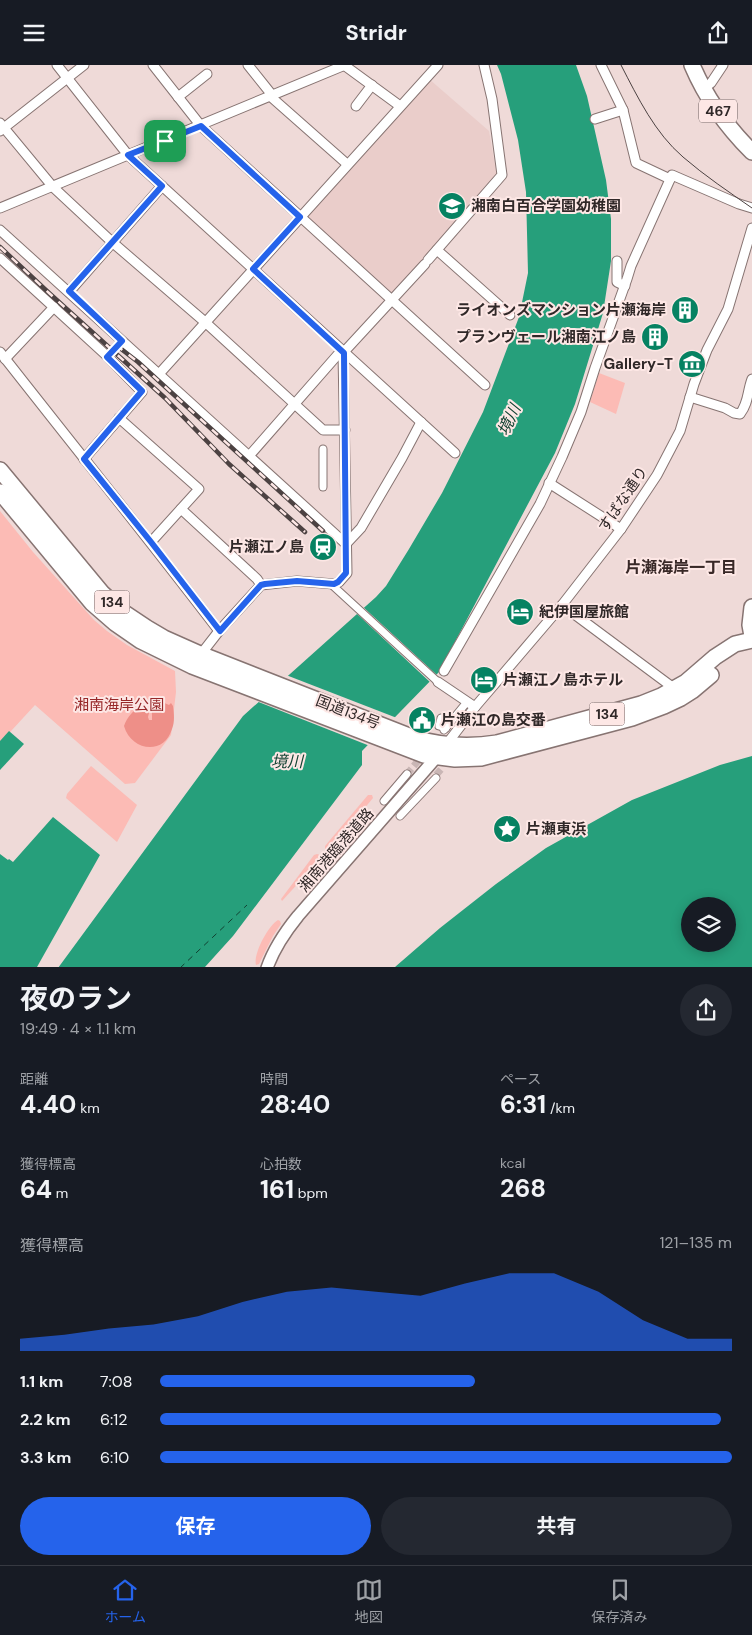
<!DOCTYPE html>
<html lang="ja">
<meta charset="utf-8">
<style>
body{margin:0;font-family:"DM Sans","Noto Sans JP",sans-serif;background:#242831;color:#f1f3f6;height:100vh;display:flex;flex-direction:column;font-size:19px;white-space:nowrap}
*{box-sizing:border-box;margin:0}
p{font-size:16px;color:#9ea1a6}
.icon{flex:none;width:28px;height:28px;fill:none;stroke:currentColor;stroke-width:2;stroke-linecap:round;stroke-linejoin:round}
.map{position:relative;height:902px;overflow:hidden}
.side{display:flex;flex-direction:column;background:#171b24;flex:1}
.side>*{flex:none}
.tools{position:absolute;left:681px;top:832px;display:grid;gap:10px}
.tools a{display:grid;place-items:center;width:55px;height:55px;border-radius:50%;background:#171b24;box-shadow:0 2px 12px #0003;font-size:25px}
.pin{position:absolute;display:grid;place-items:center;width:42px;height:42px;color:#fff;margin:-21px;border-radius:10px;box-shadow:0 2px 8px #0006}
.round{display:grid;place-items:center;flex:none;width:52px;height:52px;border-radius:26px;background:#242831}
.summary{display:flex;align-items:center;justify-content:space-between;height:85px;padding:0 20px}
h1{font-size:28px;font-weight:700;line-height:38px}
.metrics{display:grid;grid-template-columns:repeat(3,1fr);gap:8px;height:85px;padding:5px 20px}
.metrics div{display:grid;align-content:center}
.metrics b{font-size:25px;font-weight:700}
.metrics small{font-size:14px;font-weight:400}
.metrics p{font-size:14px}
.chart{height:140px;padding:10px 20px}
.chart p{display:flex;justify-content:space-between}
.chart svg{width:100%;height:90px;margin-top:5px;fill:#2563eb;opacity:.7}
.primary-button{display:flex;gap:10px;margin-top:auto;padding:10px 20px}
.primary-button a{flex:1;height:58px;border-radius:30px;background:#2563eb;color:#fff;font-size:20px;font-weight:700;line-height:58px;text-align:center}
.primary-button a+a{background:#242831;color:#f1f3f6}
ul{padding:0 20px;list-style:none;font-size:16px}
li{display:grid;grid-template-columns:80px 60px 1fr;align-items:center;height:38px}
li i{height:12px;border-radius:6px;background:#2563eb}
header{display:flex;justify-content:space-between;align-items:center;height:65px;padding:0 20px;background:#171b24;font-size:22px;font-weight:700}
.dock{display:flex;justify-content:space-around;align-items:center;height:70px;border-top:1px solid #363941;background:#171b24;font-size:14px;color:#9ea1a6}
.dock a{display:grid;justify-items:center;gap:2px}
.dock .current{color:#2563eb}
.map>svg:first-child{display:block}
</style>
<header><svg class="icon" aria-label="menu" viewBox="0 0 24 24"><path d="M4 6h16M4 12h16M4 18h16"/></svg>Stridr<svg class="icon" aria-label="share" viewBox="0 0 24 24"><path d="M12 15V3M7 8l5-5 5 5M5 13v7h14v-7"/></svg></header>
<div class="map">
<svg width="752" height="903" viewBox="0 0 752 903">
<rect width="100%" height="100%" fill="#efdad8"/>
<polygon fill="#eacdca" points="429,14 489,66 497,112 394,230 390,229 306,153 306,150"/>
<g fill="#fcbbb5">
<polygon points="599,308 625,318 616,349 590,337"/>
<polygon points="0,446 33,487 94,555 107,566 127,580 175,606 176,627 171,670 135,718 125,719 35,640 0,678"/>
<polygon points="91,701 137,740 117,777 66,733 67,729"/>
<polygon points="368,730 372,730 373,733 328,787 325,785 325,781"/>
<polygon points="317,789 323,791 282,836 281,834 314,790"/>
<path d="M 278,855 L 280,856 L 281,859 L 273,871 L 259,899 L 256,900 C 253,889 268,861 278,855 Z"/>
</g>
<path fill="#ee8f88" d="M 160,636 L 169,640 L 171,638 L 173,641 C 174,648 175,657 172,664 C 164,691 131,686 124,661 C 127,652 134,644 143,640 L 149,648 L 148,652 L 149,655 L 152,655 C 153,643 148,643 160,636 Z"/>
<g fill="#269f7b" fill-rule="evenodd">
<polygon points="497,0 576,0 587,31 606,115 611,154 611,196 603,248 575,339 555,388 439,607 362,686 362,700 233,871 205,902 58,903 243,651 376,532 386,521 409,484 442,428 483,347 519,252 528,208 526,127 518,75 501,9"/>
<polygon points="9,666 24,679 0,705 0,676"/>
<path d="M 752,691 L 752,902 L 395,902 L 440,863 L 496,819 L 546,783 L 632,735 L 720,700 ZM 690,841 L 728,841 L 728,879 L 690,879 Z"/>
<polygon points="53,752 100,790 37,902 0,902 0,789 8,795 9,794 13,797"/>
</g>
<g fill="#efdad8">
<polygon points="362,541 438,611 431,618 355,547"/>
<polygon points="286,610 397,653 370,681 256,636"/>
</g>
<g fill="none" stroke-linecap="round" stroke-linejoin="round">
<polyline stroke="#114232" stroke-width="1" stroke-dasharray="6 5" stroke-linecap="butt" points="180,903 247,840"/>
<g stroke="#c9b6b5" stroke-width="7" stroke-dasharray="7 3.5" stroke-linecap="butt">
<polyline points="428,698 443,711"/>
<polyline points="407,709 423,690"/>
</g>
<g stroke="#877472" stroke-width="9">
<g id="pedestrian">
<polyline points="107,291 122,276"/>
<polyline points="323,422 323,384"/>
<polyline points="331,519 438,617"/>
<polyline points="441,653 439,661 446,663"/>
<polyline points="444,665 467,637"/>
<polyline points="384,736 407,709"/>
<polyline points="400,751 436,713"/>
</g>
</g>
<g stroke="#877472" stroke-width="11">
<g id="minor">
<polyline points="57,0 128,90 455,388"/>
<polyline points="153,0 201,61 485,320"/>
<polyline points="248,0 272,30"/>
<polyline points="344,0 400,41"/>
<polyline points="601,0 623,45"/>
<polyline points="703,24 711,18 723,0"/>
<polyline points="270,31 347,99"/>
<polyline points="178,32 207,9"/>
<polyline points="356,41 372,20"/>
<polyline points="595,54 623,45 636,98 670,114"/>
<polyline points="0,58 53,122 112,177 205,257 323,365 345,365"/>
<polyline points="0,66 84,0"/>
<polyline points="0,143 345,0"/>
<polyline points="0,165 346,479"/>
<polyline points="437,185 510,250"/>
<polyline points="0,193 107,291 142,327 84,394"/>
<polyline points="428,195 502,110 492,34 484,0"/>
<polyline points="617,196 617,217 625,221"/>
<polyline points="69,227 162,121"/>
<path d="M 0,287 C 73,380 147,472 219,566"/>
<polyline points="5,294 54,242"/>
<polyline points="159,309 438,0"/>
<path d="M 690,332 L 725,343 L 734,348 L 740,349 C 749,337 747,327 752,314"/>
<polyline points="119,353 199,424 151,477"/>
<polyline points="249,391 341,286"/>
<polyline points="549,418 621,464"/>
<polyline points="181,444 257,514 261,520"/>
<polyline points="346,479 361,463 402,393 421,357"/>
<polyline points="562,540 675,624"/>
<polyline points="198,593 219,566 261,520 297,516 334,519 339,517 347,508 343,288 425,199"/>
<polyline points="444,606 540,439 562,392 581,347 595,303 627,214 631,201 672,110 739,139 752,143"/>
<polyline points="438,617 475,642"/>
<polyline points="446,680 475,642 562,540 621,464 657,410 680,366 694,319 707,285 728,244 752,163"/>
</g>
</g>
<g stroke="#877472" stroke-width="14">
<path id="tertiary" d="M 267,903 C 274,883 285,867 298,851 L 440,688"/>
</g>
<g stroke="#877472" stroke-width="18">
<g id="trunk">
<path d="M 692,0 C 706,33 726,61 752,87"/>
<path d="M 0,405 L 102,528 L 123,547 L 147,563 L 164,573 L 200,589 L 414,673 C 442,681 468,683 497,678 L 641,639 L 661,631 L 686,617 L 715,592 L 735,579 L 752,575"/>
<polyline points="0,427 92,538 115,558 141,576 192,601 424,690 455,694 481,693 632,653 664,641 681,633 692,626 711,610"/>
<polyline points="752,542 750,560 752,571"/>
</g>
</g>
<use href="#pedestrian" stroke="#fff" stroke-width="7"/>
<use href="#minor" stroke="#fff" stroke-width="9"/>
<use href="#tertiary" stroke="#fff" stroke-width="11"/>
<use href="#trunk" stroke="#fff" stroke-width="15"/>
<path stroke="#4c4242" stroke-width="1" d="M 621,0 C 638,33 655,68 683,92 C 705,111 729,127 752,143"/>
<g stroke="#4c4242" stroke-width="4.5">
<g id="rail">
<polyline points="0,182 49,228 165,333 229,399 305,467"/>
<polyline points="116,280 138,297 323,466"/>
</g>
</g>
<use href="#rail" stroke="#fde7e5" stroke-width="2.5" stroke-dasharray="8" stroke-linecap="butt"/>
</g>
<g fill="none" stroke-linecap="round" stroke-linejoin="round">
<g stroke="#fff" stroke-width="10">
<polygon id="route" points="201,61 300,152 253,204 344,288 346,508 338,517 334,519 297,516 265,519 261,520 220,566 151,477 84,394 142,326 107,292 122,276 69,226 162,121 128,90"/>
</g>
<use href="#route" stroke="#2563eb" stroke-width="6"/>
</g>
<defs>
<g id="school-disc" transform="scale(1.4375)"><circle r="9.5" fill="#068262" stroke="#fde7e5"/><path d="M0-5L7-2L0 1L-7-2ZM-4 1L0 2.5L4 1V4Q0 6-4 4Z" fill="#fff"/></g>
<g id="building-disc" transform="scale(1.4375)"><circle r="9.5" fill="#068262" stroke="#fde7e5"/><path d="M-4-6H4V6H1V3H-1V6H-4ZM-2.5-4.3h1.7v1.8h-1.7ZM.8-4.3h1.7v1.8H.8ZM-2.5-1h1.7V.8h-1.7ZM.8-1h1.7V.8H.8Z" fill="#fff"/></g>
<g id="museum-disc" transform="scale(1.4375)"><circle r="9.5" fill="#068262" stroke="#fde7e5"/><path d="M0-6L6-3V-2H-6V-3ZM-5-1h2V3h-2ZM-1-1h2V3h-2ZM3-1h2V3H3ZM-6 4H6V6H-6Z" fill="#fff"/></g>
<g id="station-disc" transform="scale(1.4375)"><circle r="9.5" fill="#068262" stroke="#fde7e5"/><path d="M-3-6H3Q5-6 5-4V2Q5 4 3 4L4.5 6H3L1.5 4h-3L-3 6H-4.5L-3 4Q-5 4-5 2V-4Q-5-6-3-6ZM-3.5-4v3h7v-3ZM-3.5 1v1.5H-2V1ZM2 1v1.5H3.5V1Z" fill="#fff"/></g>
<g id="hotel-disc" transform="scale(1.4375)"><circle r="9.5" fill="#068262" stroke="#fde7e5"/><path d="M-6-4.5h1.5V1H6V5H4.5V3h-9V5H-6ZM-4 0a1.8 1.8 0 1 1 3.6 0ZM.5 0V-2.5h3Q6-2.5 6 0Z" fill="#fff"/></g>
<g id="civic-disc" transform="scale(1.4375)"><circle r="9.5" fill="#068262" stroke="#fde7e5"/><path d="M-.6-6.5H3V-4.5H.6V-3L4-1V1h2V6H-6V1h2V-1L-.6-3ZM-1.2 2.5V6h2.4V2.5Z" fill="#fff"/></g>
<g id="sight-disc" transform="scale(1.4375)"><circle r="9.5" fill="#068262" stroke="#fde7e5"/><path d="M0-6L1.8-2.2L6-1.7L2.9 1.2L3.7 5.4L0 3.3L-3.7 5.4L-2.9 1.2L-6-1.7L-1.8-2.2Z" fill="#fff"/></g>
</defs>
<g fill-rule="evenodd">
<use href="#school-disc" x="452" y="141"/>
<use href="#building-disc" x="685" y="245"/>
<use href="#building-disc" x="655" y="272"/>
<use href="#museum-disc" x="692" y="299"/>
<use href="#station-disc" x="323" y="482"/>
<use href="#hotel-disc" x="520" y="547"/>
<use href="#hotel-disc" x="484" y="615"/>
<use href="#civic-disc" x="422" y="655"/>
<use href="#sight-disc" x="507" y="764"/>
</g>
<g text-anchor="middle" dominant-baseline="central" stroke-width="4" stroke-linejoin="round" paint-order="stroke">
<g fill="#fde7e5" stroke="#6e6161" stroke-width="1">
<rect x="699" y="34.5" width="38" height="23" rx="4"/>
<rect x="94.5" y="525.5" width="35" height="23" rx="4"/>
<rect x="589.5" y="637.5" width="35" height="23" rx="4"/>
</g>
<g font-size="14" font-weight="bold" fill="#302828">
<text x="718" y="46">467</text>
<text x="112" y="537">134</text>
<text x="607" y="649">134</text>
</g>
<g font-size="15" font-weight="bold" fill="#302828" stroke="#fde7e5" text-anchor="start">
<text x="471" y="141">湘南白百合学園幼稚園</text>
<text x="666" y="245" text-anchor="end">ライオンズマンション片瀬海岸</text>
<text x="636" y="272" text-anchor="end">プランヴェール湘南江ノ島</text>
<text x="673" y="299" text-anchor="end">Gallery-T</text>
<text x="304" y="482" text-anchor="end">片瀬江ノ島</text>
<text x="539" y="547">紀伊国屋旅館</text>
<text x="503" y="615">片瀬江ノ島ホテル</text>
<text x="441" y="655">片瀬江の島交番</text>
<text x="526" y="764">片瀬東浜</text>
</g>
<g font-size="15" fill="#302828" stroke="#fde7e5">
<text transform="translate(623 434) rotate(-56)">すばな通り</text>
<text transform="translate(348 647) rotate(21)">国道134号</text>
<text transform="translate(336 785) rotate(-49)">湘南港臨港道路</text>
</g>
<g font-size="15" fill="#972829" stroke="#fde7e5">
<text x="119" y="640">湘南海岸公園</text>
</g>
<g font-size="16" font-style="italic" fill="#114232" stroke="#fde7e5">
<text transform="translate(509 355) rotate(-65)">境川</text>
<text x="287" y="696">境川</text>
</g>
<g font-size="16" font-weight="bold" fill="#382827" stroke="#fde7e5">
<text x="681" y="502">片瀬海岸一丁目</text>
</g>
</g>
</svg>
<div class="tools">
<a><svg class="icon" aria-label="layers" viewBox="0 0 24 24"><path d="M12 4l9 5-9 5-9-5zM3 14l9 5 9-5"/></svg></a>
</div>
<div class="pin" style="left:165px;top:76px;background:#1e9e55"><svg class="icon" aria-label="arrive" viewBox="0 0 24 24"><path d="M6 21V4h12l-3 4 3 4H6"/></svg></div>
</div>
<section class="side">
<div class="summary"><div><h1>夜のラン</h1><p>19:49 · 4 × 1.1 km</p></div><a class="round"><svg class="icon" aria-label="share" viewBox="0 0 24 24"><path d="M12 15V3M7 8l5-5 5 5M5 13v7h14v-7"/></svg></a></div>
<div class="metrics">
<div><p>距離</p><b>4.40<small> km</small></b></div>
<div><p>時間</p><b>28:40</b></div>
<div><p>ペース</p><b>6:31<small> /km</small></b></div>
</div>
<div class="metrics">
<div><p>獲得標高</p><b>64<small> m</small></b></div>
<div><p>心拍数</p><b>161<small> bpm</small></b></div>
<div><p>kcal</p><b>268</b></div>
</div>
<div class="chart"><p><span>獲得標高</span>121–135 m</p>
<svg viewBox="0 0 160 44" preserveAspectRatio="none"><path d="M0 44V38L10 36L20 33L30 31L40 27L50 20L60 15L70 13L80 15L90 17L100 11L110 6L120 6L130 15L140 29L150 38L160 38V44z"/></svg>
</div>
<ul>
<li><b>1.1 km</b>7:08<i style="width:55%"></i></li>
<li><b>2.2 km</b>6:12<i style="width:98%"></i></li>
<li><b>3.3 km</b>6:10<i style="width:100%"></i></li>
</ul>
<div class="primary-button"><a>保存</a><a>共有</a></div>
</section>
<nav class="dock">
<a class="current"><svg class="icon" aria-label="home" viewBox="0 0 24 24"><path d="M3 11l9-7 9 7M6 9v11h12V9"/></svg>ホーム</a>
<a><svg class="icon" aria-label="map" viewBox="0 0 24 24"><path d="M3 6l6-2 6 2 6-2v14l-6 2-6-2-6 2zM9 4v14M15 6v14"/></svg>地図</a>
<a><svg class="icon" aria-label="saved" viewBox="0 0 24 24"><path d="M7 4h10v16l-5-4-5 4z"/></svg>保存済み</a>
</nav>
